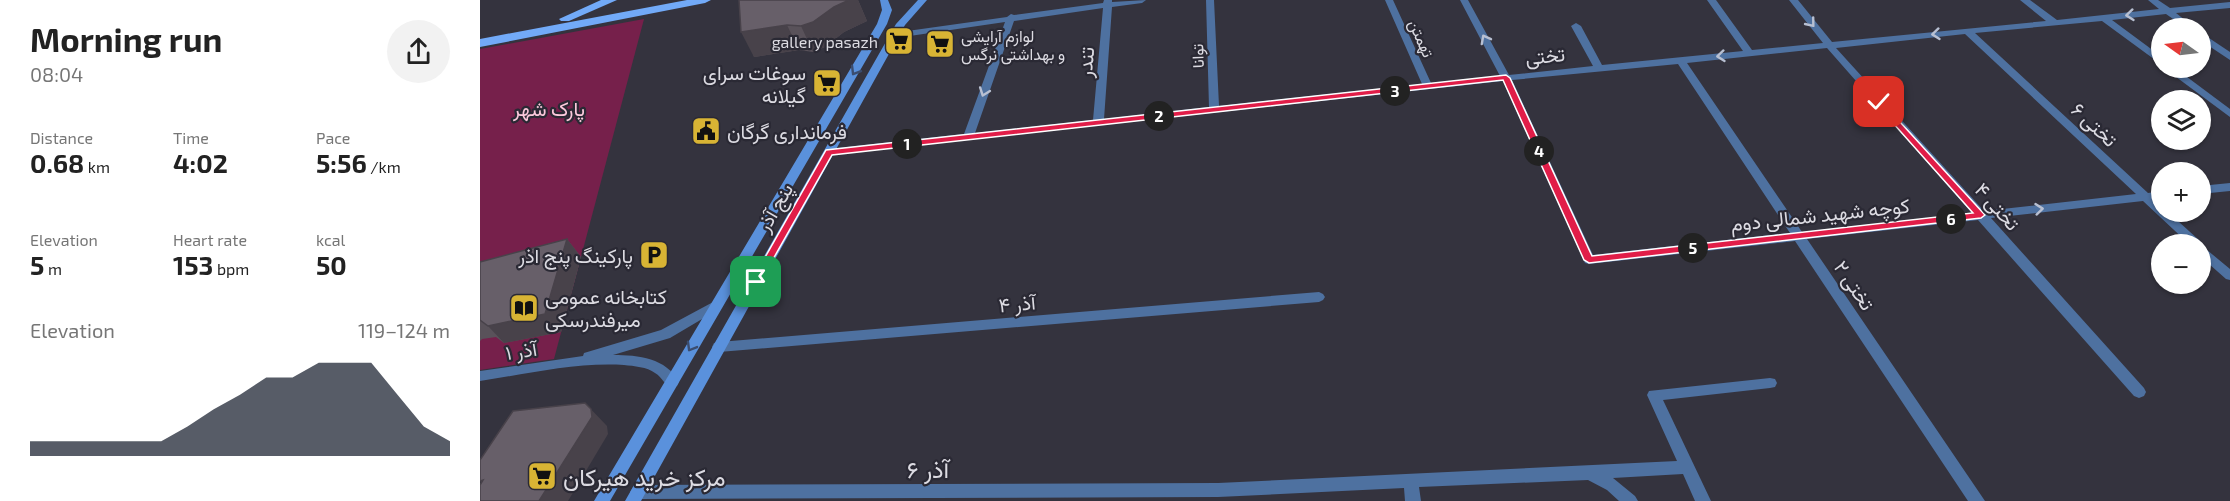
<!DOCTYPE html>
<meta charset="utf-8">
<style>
body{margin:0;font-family:"Exo 2",Vazirmatn,sans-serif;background:#f2f2f2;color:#222;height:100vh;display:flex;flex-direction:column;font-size:22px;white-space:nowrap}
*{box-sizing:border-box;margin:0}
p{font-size:20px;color:#767676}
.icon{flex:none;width:33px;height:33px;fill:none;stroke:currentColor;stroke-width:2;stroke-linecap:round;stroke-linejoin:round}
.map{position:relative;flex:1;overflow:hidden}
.drawer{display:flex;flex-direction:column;background:#fff;width:480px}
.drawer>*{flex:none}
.needle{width:39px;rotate:284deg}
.fabs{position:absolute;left:1671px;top:18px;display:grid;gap:12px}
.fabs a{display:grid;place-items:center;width:60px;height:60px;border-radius:50%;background:#fff;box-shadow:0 2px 4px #0004;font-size:30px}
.pin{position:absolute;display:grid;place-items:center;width:51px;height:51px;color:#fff;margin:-26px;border-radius:12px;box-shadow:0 3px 9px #0006}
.km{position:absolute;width:30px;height:30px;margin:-15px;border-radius:50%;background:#222;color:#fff;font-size:16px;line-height:30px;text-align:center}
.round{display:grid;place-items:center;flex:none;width:63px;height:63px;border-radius:32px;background:#f2f2f2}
.summary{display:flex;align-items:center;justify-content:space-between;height:102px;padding:0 30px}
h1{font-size:33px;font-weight:700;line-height:45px}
.metrics{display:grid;grid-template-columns:repeat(3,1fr);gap:9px;height:102px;padding:6px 30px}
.metrics div{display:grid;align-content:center}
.metrics b{font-size:26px;font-weight:700}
.metrics small{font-size:16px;font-weight:400}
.metrics p{font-size:16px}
.chart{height:168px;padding:12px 30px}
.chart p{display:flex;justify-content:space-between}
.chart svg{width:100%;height:108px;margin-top:6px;fill:#111827;opacity:.7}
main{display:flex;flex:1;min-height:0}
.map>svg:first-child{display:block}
</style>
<main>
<section class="drawer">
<div class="summary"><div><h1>Morning run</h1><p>08:04</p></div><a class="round"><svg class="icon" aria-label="share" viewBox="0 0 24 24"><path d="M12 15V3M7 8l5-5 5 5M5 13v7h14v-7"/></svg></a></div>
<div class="metrics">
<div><p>Distance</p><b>0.68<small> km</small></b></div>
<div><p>Time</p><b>4:02</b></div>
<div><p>Pace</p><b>5:56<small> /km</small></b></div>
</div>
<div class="metrics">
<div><p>Elevation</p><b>5<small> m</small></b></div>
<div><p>Heart rate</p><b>153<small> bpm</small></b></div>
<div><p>kcal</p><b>50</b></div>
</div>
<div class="chart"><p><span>Elevation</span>119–124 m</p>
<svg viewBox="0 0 160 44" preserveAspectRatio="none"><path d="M0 44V38L10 38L20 38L30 38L40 38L50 38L60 32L70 25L80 19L90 12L100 12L110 6L120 6L130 6L140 19L150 32L160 38V44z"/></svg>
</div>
</section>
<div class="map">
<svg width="1750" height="501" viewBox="0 0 1750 501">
<rect width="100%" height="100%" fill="#34333e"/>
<polygon fill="#76204b" points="164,19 74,359 0,370 0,49"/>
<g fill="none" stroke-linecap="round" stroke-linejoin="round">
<g fill="#4e71a0" fill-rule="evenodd">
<path d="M 624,0 L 632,0 L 632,2 L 666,0 L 662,3 L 632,7 L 624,119 L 729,107 L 726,0 L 734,0 L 739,106 L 942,84 L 905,0 L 913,0 L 951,83 L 1020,76 L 980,0 L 988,0 L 1029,75 L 1113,66 L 1091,26 L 1096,23 L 1101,26 L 1122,65 L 1263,51 L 1227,0 L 1236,0 L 1272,50 L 1343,43 L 1309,0 L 1318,0 L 1352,42 L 1566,21 L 1540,0 L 1550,0 L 1577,20 L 1679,9 L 1668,0 L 1678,0 L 1690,8 L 1750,2 L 1750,8 L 1696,13 L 1715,28 L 1706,28 L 1686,14 L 1632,20 L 1682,57 L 1682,65 L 1622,21 L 1495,33 L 1668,193 L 1682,191 L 1682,199 L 1675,200 L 1682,205 L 1682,212 L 1688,212 L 1720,241 L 1721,245 L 1750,269 L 1750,280 L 1746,279 L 1720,256 L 1720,244 L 1709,244 L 1663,201 L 1511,218 L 1664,388 L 1666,392 L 1664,396 L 1659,398 L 1654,396 L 1498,220 L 1327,239 L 1505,501 L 1488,501 L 1315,241 L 1109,264 L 1105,263 L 1023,81 L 349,155 L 344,152 L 349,149 L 484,134 L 525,22 L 416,38 L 411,35 L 413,33 L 527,17 L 531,14 L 534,15 L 623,3 ZM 623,8 L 613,120 L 495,133 L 534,21 ZM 1485,34 L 1656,194 L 1504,211 L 1356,48 ZM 1347,48 L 1492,213 L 1322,232 L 1207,63 ZM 1198,64 L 1310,233 L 1113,255 L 1032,80 Z"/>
<polygon points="1720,32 1750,52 1750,60 1720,40"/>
<polygon points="1684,68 1695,68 1750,109 1750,117"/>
<polygon points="1750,183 1750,191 1720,194 1720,186"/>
<polygon points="839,292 843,294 845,297 843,300 839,302 239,352 234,351 232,347 234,343 239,342"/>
<path d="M 235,301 L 239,303 L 241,306 L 239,309 L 190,338 L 133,355 C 159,355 186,358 199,382 L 197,386 C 185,390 184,378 175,373 C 167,367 154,366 144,365 C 96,362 47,374 0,381 L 0,371 L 103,356 L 104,353 L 181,330 Z"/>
<polygon points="1290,378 1295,379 1297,383 1295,387 1290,388 1183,400 1231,501 1215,501 1203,474 1133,478 1155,496 1158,501 1139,501 1127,490 1108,480 939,487 941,501 925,501 924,488 738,497 158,499 153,497 150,492 153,487 158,485 738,483 1197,461 1167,395 1169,391"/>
</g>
<g fill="#5a91dc" fill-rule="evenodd">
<polygon points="400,0 408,0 412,10 407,24 130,501 114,501 397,24 402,10"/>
<polygon points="438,0 447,0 425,25 161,501 145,501 416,24"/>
</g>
<g fill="#72aaf8" fill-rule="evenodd">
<polygon points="121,0 137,0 89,21 81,21 79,19"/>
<polygon points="207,0 231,0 225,3 0,47 0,39"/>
</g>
</g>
<g fill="#59525a">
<polygon points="259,0 378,0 387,21 364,32 345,47 333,52 319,50 274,57"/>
<polygon points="87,239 101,257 81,332 24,343 16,337 2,339 0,341 0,262"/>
</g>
<g fill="#48424a">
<polygon points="369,0 378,0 387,21 364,32 345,47 333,52 321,26 354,7"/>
<polygon points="307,25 319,50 274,57 261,32"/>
<polygon points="87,239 101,257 81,332 24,343 8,326"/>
<polygon points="105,403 127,426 128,434 88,501 59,501"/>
</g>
<g fill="#675f69" stroke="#48424a" stroke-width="1.5">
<polygon points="259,0 369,0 354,7 333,22 321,26 307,25 261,32"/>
<polygon points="87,239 65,314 8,326 0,320 0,262"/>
<polygon points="105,403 111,409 112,417 59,501 0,501 0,485 3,480 0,481 0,460 33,411"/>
</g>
<defs><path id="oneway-chevron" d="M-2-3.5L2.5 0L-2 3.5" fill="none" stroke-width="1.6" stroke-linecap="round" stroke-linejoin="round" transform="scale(1.5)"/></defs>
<g stroke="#b8c0d2">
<use href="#oneway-chevron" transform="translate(1650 15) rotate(174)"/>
<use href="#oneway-chevron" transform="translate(1331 23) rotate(51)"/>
<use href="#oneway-chevron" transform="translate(1456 34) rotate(174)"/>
<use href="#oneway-chevron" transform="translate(1005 39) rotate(-118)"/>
<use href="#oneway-chevron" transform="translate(1241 56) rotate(174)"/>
<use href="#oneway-chevron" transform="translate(504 92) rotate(110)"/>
<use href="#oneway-chevron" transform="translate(1559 209) rotate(-6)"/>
</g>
<g stroke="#3b4d6f">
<use href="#oneway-chevron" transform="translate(375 71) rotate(121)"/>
<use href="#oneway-chevron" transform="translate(211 347) rotate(120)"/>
</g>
<polygon fill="#e11d48" stroke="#fff" stroke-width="1.5" points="1026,75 1030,78 1112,256 1493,213 1396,104 1399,99 1505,215 1501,218 1109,263 1104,260 1023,80 352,155 279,284 271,282 346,150"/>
<defs>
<g id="supermarket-square" transform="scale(1.5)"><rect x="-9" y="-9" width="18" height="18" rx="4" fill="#d8b434" stroke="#2a2934"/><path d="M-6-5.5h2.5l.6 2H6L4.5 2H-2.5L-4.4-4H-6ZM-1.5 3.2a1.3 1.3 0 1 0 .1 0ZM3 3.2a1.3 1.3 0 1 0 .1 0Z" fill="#111"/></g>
<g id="civic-square" transform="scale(1.5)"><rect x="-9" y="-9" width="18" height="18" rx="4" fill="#d8b434" stroke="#2a2934"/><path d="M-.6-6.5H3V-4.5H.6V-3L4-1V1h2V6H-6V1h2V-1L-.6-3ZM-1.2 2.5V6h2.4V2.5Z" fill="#111"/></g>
<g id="parking-square" transform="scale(1.5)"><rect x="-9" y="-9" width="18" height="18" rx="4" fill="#d8b434" stroke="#2a2934"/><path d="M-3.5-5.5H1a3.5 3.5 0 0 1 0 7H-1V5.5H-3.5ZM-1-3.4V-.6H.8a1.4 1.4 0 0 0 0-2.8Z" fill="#111"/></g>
<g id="library-square" transform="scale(1.5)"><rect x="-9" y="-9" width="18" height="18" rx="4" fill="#d8b434" stroke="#2a2934"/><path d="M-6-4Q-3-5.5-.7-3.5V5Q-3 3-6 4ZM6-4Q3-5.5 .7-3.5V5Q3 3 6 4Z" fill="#111"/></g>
</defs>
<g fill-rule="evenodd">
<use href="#supermarket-square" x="419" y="41"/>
<use href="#supermarket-square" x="460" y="44"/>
<use href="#supermarket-square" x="347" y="83"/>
<use href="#civic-square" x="226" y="131"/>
<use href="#parking-square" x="174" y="255"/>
<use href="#library-square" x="44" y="308"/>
<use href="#supermarket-square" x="62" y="476"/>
</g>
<g text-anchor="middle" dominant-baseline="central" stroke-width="4.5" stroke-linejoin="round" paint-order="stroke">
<g font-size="16" fill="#dcdbe2" stroke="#2a2934" text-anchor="start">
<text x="481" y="35">لوازم آرایشی<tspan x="481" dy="18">و بهداشتی نرگس</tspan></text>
<text x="398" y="41" text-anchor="end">gallery pasazh</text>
</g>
<g font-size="16" fill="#dcdbe2" stroke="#2a2934">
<text transform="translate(942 38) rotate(66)">تهمتن</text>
<text transform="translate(717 56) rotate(-92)">توانا</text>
</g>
<g font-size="20" fill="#dcdbe2" stroke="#2a2934">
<text transform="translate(1065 55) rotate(-6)">تختی</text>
<text transform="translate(605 62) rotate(-85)">تندر</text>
<text transform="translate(1615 124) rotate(43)">تختی ۶</text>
<text transform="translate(1518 206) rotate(48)">تختی ۴</text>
<text transform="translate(294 207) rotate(-60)">پنج آذر</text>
<text transform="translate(1340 214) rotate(-6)">کوچه شهید شمالی دوم</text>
<text transform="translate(1375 285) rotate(56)">تختی ۲</text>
<text transform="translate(537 303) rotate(-5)">آذر ۴</text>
<text transform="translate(41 350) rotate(-9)">۱ آذر</text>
</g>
<g font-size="20" fill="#dcdbe2" stroke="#2a2934" text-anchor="end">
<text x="326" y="72">سوغات سرای<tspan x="326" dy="23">گیلانه</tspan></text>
<text x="247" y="131" text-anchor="start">فرمانداری گرگان</text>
<text x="153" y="255">پارکینگ پنج اذر</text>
<text x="65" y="296" text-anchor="start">کتابخانه عمومی<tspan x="65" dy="23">میرفندرسکی</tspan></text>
</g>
<g font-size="20" fill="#fcc9dc" stroke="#2a2934">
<text x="69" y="108">پارک شهر</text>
</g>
<g font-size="24" fill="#dcdbe2" stroke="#2a2934">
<text x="448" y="468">آذر ۶</text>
</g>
<g font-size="24" fill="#dcdbe2" stroke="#2a2934" text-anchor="start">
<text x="83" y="476">مرکز خرید هیرکان</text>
</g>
</g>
</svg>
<div class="fabs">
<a><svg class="needle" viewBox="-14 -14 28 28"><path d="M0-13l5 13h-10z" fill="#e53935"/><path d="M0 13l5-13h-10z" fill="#767676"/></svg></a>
<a><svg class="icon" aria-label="layers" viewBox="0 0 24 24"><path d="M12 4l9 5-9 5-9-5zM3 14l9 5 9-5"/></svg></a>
<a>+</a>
<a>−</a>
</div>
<div class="pin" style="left:276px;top:282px;background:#1e9e55"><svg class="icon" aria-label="arrive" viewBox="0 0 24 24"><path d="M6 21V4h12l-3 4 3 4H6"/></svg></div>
<div class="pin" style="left:1399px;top:102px;background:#d93025"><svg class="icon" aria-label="check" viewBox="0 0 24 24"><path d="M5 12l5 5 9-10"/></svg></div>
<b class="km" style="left:427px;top:144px">1</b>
<b class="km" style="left:679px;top:116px">2</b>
<b class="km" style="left:915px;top:91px">3</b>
<b class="km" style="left:1059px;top:151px">4</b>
<b class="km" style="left:1213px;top:248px">5</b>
<b class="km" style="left:1471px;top:219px">6</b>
</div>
</main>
